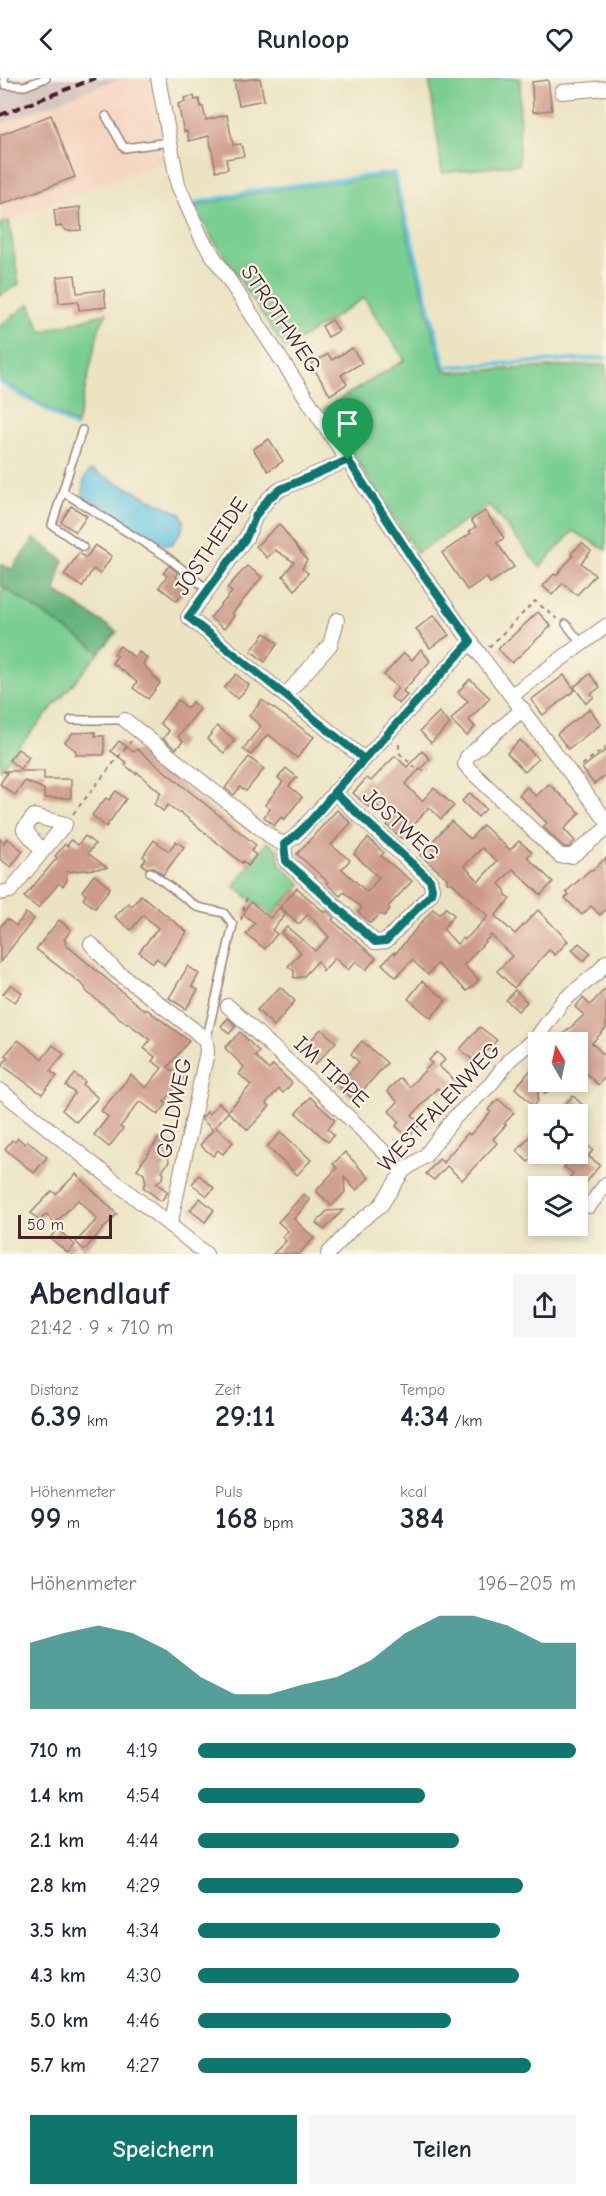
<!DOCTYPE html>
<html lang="de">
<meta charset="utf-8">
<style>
body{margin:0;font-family:"Comic Neue",sans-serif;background:#f6f6f7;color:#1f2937;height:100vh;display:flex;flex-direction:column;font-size:22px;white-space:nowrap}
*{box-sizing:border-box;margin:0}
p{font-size:20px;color:#747a83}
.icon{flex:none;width:33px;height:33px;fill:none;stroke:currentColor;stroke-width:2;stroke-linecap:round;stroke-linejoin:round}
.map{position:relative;height:1176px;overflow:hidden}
.side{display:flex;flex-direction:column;background:#fff;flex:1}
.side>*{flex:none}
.needle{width:39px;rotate:351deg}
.controls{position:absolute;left:528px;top:954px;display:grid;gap:12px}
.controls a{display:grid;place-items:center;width:60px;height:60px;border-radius:0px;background:#fff;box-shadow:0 3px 9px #0003;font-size:30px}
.scale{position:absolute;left:18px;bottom:15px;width:94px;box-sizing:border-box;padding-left:6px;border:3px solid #4a1f2b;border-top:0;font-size:16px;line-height:21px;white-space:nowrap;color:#4a1f2b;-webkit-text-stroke:4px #fcf5e5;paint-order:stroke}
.pin{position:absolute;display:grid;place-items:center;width:51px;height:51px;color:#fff;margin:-62px -26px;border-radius:50% 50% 50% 0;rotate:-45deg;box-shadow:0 0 6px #0007}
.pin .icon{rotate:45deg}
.round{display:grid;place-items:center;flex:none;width:63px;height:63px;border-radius:0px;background:#f6f6f7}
.overview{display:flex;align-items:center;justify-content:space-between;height:102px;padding:0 30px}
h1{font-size:33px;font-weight:700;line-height:45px}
.figures{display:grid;grid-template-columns:repeat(3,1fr);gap:9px;height:102px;padding:6px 30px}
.figures div{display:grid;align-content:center}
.figures b{font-size:30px;font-weight:700}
.figures small{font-size:16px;font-weight:400}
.figures p{font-size:16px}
.chart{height:168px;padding:12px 30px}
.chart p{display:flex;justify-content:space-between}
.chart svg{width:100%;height:108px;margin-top:6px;fill:#0f766e;opacity:.7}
.primary-button{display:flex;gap:12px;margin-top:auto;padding:12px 30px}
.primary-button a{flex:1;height:69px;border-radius:0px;background:#0f766e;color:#fff;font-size:24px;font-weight:700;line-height:69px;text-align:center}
.primary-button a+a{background:#f6f6f7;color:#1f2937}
ul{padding:0 30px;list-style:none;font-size:20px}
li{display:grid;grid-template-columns:96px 72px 1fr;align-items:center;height:45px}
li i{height:15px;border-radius:8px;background:#0f766e}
header{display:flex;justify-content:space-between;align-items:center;height:78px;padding:0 30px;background:#fff;font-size:27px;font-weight:700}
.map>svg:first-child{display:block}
</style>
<header><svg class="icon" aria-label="back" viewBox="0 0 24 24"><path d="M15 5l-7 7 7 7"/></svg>Runloop<svg class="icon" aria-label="heart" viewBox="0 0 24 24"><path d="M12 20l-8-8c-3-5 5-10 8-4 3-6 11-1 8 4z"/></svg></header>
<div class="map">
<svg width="606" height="1176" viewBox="0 0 606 1176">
<rect width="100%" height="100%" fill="#fcf5e5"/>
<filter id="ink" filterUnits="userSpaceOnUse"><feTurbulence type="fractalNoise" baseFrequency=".0167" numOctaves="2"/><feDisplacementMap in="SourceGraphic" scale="12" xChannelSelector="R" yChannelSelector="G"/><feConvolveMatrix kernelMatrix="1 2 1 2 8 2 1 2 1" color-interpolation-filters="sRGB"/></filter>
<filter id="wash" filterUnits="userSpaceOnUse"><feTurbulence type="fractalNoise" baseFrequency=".008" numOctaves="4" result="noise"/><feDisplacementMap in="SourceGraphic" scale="24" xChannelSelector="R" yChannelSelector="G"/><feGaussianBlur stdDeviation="1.35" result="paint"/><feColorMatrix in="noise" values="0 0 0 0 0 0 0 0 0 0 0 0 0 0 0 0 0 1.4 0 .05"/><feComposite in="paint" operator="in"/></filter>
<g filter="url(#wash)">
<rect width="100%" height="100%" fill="#ebe3c1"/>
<polygon fill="#f4d4bf" points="120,0 151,0 165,81 0,146 0,46"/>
<polygon fill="#d0c0bb" points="0,0 120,0 0,46"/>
<g fill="#79ce91" stroke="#62765e" stroke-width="1.5">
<polygon points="429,0 520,0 519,86 442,95"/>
<polygon points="392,97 443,291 450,294 606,286 606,472 573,453 540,489 489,427 417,475 323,331 405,282 364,220 285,271 209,155 195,128 258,114"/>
<polygon points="9,143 19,206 0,218 0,146"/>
<polygon points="30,225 41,254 107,235 99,250 77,347 0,302 0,248"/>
<polygon points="7,510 100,574 0,691 0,515"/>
<polygon points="267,764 278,772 280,786 301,806 271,837 234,808"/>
</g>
<polygon fill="#62b17b" stroke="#566853" stroke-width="1.5" points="34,460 63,482 55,513 117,554 100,574 0,507 0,486 12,491"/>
<path fill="#66c6e4" stroke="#587288" stroke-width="1.5" d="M 91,392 L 181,436 L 184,443 L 182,452 L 172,466 L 164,467 L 83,419 C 83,407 82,400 91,392 Z"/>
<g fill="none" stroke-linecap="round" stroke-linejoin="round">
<g stroke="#66c6e4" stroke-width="4">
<polyline points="196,125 258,112 394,95 445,289 606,280"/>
<polyline points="0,304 75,349"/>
</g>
</g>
<g id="blocks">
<g fill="#cd9a8a" fill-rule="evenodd">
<polygon points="260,0 264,22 239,27 234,3"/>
<polygon points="548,2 552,32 533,34 532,4"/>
<polygon points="194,18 195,22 199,21 201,29 203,29 206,42 227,37 233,67 241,66 244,78 226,81 228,91 216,93 209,58 189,63 187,53 184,54 178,26 185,24 184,20"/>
<polygon points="51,37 75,99 0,127 0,57"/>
<polygon points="80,129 81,152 67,153 61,148 56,149 54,132"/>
<polygon points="75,197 77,215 104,212 106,229 79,232 78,223 59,225 57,199"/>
<polygon points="332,242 339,253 328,259 322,248"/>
<polygon points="352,270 362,285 341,297 347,306 330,317 311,286 328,276 332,282"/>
<polygon points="269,361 283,383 268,393 253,371"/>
<polygon points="71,428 87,438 76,454 61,444"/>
<polygon points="485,433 504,460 497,465 514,489 490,505 486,499 467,512 442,475 471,455 469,453 476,449 471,442"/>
<polygon points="279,446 307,482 302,490 308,495 295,512 283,498 294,484 275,472 267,480 256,468"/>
<polygon points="582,465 591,473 581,485 595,497 577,517 563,505 552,517 543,508 554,496 556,498 564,488 573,478 571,476"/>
<polygon points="95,467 112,478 100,496 93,491 82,509 64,497 79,475 86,480"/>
<polygon points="169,488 178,495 176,499 187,510 177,523 159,509 167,498 163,495"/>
<polygon points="247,488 262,499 232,536 234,538 224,551 210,540 232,514 227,510"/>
<polygon points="538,534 551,548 512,585 498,571"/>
<polygon points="434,537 449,557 430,570 416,551"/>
<polygon points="265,555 278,565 265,584 251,573"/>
<polygon points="120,568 135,580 139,574 147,580 143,586 160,605 148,621 133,610 137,604 112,585 117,578 114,576"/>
<polygon points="421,571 430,583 403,613 407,617 399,626 391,619 398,610 384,597 404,575 412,582"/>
<polygon points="236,596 249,607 238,621 224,610"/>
<polygon points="590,596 600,609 591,616 594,619 586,625 574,609"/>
<polygon points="564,597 575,612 543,637 531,622"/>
<polygon points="470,601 490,620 469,642 475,649 467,658 451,642 468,623 458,614"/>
<polygon points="178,622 187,630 192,624 200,631 178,659 183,663 176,671 163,661 169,653 160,645"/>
<polygon points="262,622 314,659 297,680 268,656 251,677 243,671 261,648 249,638"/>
<polygon points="590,631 601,646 568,671 557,656"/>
<polygon points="439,634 450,646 431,665 420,653"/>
<polygon points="217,648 235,662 224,675 207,661"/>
<polygon points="95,654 95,658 104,658 104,677 76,677 76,673 65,664 73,655"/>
<polygon points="520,662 538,681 525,694 507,675"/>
<polygon points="119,663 134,674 137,671 256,767 251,773 256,777 248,788 243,783 242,785 180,734 179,735 168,727 163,733 154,726 161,715 137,694 136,696 125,687 127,685 111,673"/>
<polygon points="18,671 29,679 20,691 9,682"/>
<polygon points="606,672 606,697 594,706 582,690"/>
<polygon points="422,673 430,681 405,706 422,723 434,710 454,728 441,741 429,729 402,761 387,747 392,742 373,723 368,729 353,715 367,700 371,703 395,678 407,689"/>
<polygon points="249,679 264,691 246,713 240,709 234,717 225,710"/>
<polygon points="286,690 297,699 289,708 302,719 284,742 281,739 274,748 264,739 270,731 265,727 283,704 278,700"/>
<polygon points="3,693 44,693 44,701 71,701 71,720 44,720 44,711 25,703 15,717 0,706 7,695"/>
<polygon points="549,706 580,735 564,751 575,763 569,769 564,769 543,749 547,745 519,717 527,709 536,718"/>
<polygon points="116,713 126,721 106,749 92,737 106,720 109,722"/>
<polygon points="470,715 486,731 478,739 462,723"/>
<polygon points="337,732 351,745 331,767 350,782 342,791 367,814 379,800 354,776 368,760 384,775 381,778 412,803 388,829 390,831 384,838 381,836 370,845 358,834 362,830 344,814 340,818 326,805 328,804 297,776"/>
<path d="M 451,743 L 470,761 L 483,747 L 510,772 L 519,763 L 532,774 L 527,779 L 553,804 L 541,817 L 513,791 L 499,806 L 505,812 L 506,817 L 510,821 L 495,838 L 515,856 L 538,832 L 568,863 L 555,877 L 549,872 L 514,910 L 497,893 L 512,878 L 491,857 L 464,887 L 479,902 L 467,913 L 437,886 L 428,897 L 412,882 L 396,899 L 382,886 L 394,874 L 395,876 L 433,831 L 439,836 L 446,830 L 454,837 L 443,851 L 457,866 L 463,860 L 465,862 L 488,838 L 452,805 L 447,805 L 447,800 L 420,777 ZM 482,770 L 497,783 L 479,803 L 464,788 Z"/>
<polygon points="85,758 95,766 88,775 107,790 66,794 67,802 63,808 59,805 38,830 24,819 57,780 55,778 65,766 67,768 71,762 78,767"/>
<polygon points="7,760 23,773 11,789 0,781 0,761 4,765"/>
<polygon points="154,762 169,773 176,763 184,769 163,797 153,789 146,790 142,786 146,781 143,778"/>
<polygon points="606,780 606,831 600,837 591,828 582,837 565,820 569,817 566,814 590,792 593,792"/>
<polygon points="94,797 110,810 95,830 83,821 86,817 82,813"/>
<polygon points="297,810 325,835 327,833 334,840 332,842 376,880 366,892 356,883 348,892 335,880 323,893 318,883 303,899 294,900 294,893 288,888 301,874 281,855 287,849 315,873 329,859 308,836 299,846 280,829"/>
<polygon points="141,817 187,854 164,887 157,880 153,885 139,874 158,850 143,837 131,852 115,839 128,825 132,828"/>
<polygon points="251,824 270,840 279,830 286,836 272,852 277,856 265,871 246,856 255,845 244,837 246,830"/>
<polygon points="26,835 34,841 0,884 0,849 7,841 16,848"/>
<polygon points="59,842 71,852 64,862 66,864 65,866 145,933 146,931 189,963 168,989 183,1001 164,1024 167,1026 158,1037 140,1023 120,1049 123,1051 109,1069 94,1057 108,1039 101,1033 131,997 146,1010 162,990 152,983 155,979 144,970 150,962 128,945 127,946 87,914 84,908 36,871"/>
<polygon points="579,865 591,875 584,883 572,872"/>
<polygon points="188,888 199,896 192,908 198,912 186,931 169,920"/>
<polygon points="422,903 446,922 431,940 408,921"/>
<polygon points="11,906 22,915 15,924 3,916"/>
<polygon points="280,909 295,923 274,948 257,932"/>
<polygon points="606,910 606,950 592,965 606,979 606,998 598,1007 586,995 578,1004 578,964 555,964 584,937 575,929 583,920 590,927"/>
<polygon points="515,912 527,924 518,933 506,922"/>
<polygon points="228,940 236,948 229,956 221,948"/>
<polygon points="480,949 497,962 476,985 460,971"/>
<polygon points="321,951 336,964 315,987 301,973"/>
<polygon points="240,954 259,974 255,978 269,992 273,987 292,1005 283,1015 279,1011 266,1025 270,1028 248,1052 228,1034 215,1049 233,1064 223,1076 218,1072 213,1078 200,1067 213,1052 202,1042 202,1039 207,1034 209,1036 219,1025 228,1033 251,1007 239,996 244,989 225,970"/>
<polygon points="18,962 42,981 53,967 64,976 50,993 57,998 42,1016 2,987 8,979 5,977"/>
<polygon points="362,963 387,985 354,1022 338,1007 359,984 351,976"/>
<polygon points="437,974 445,982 439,988 457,1005 446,1018 437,1010 412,1038 421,1045 408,1059 396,1048 399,1043 389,1033 398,1024 387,1013 400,1000 409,1009 432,985 429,982"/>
<polygon points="538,984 538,1004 557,1004 545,1015 538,1009 538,1023 534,1028 515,1010"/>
<polygon points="75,996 85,1004 83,1007 98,1020 76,1044 62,1032 75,1015 66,1008"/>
<polygon points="573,1018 586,1030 578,1039 578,1036 568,1036 561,1030"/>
<polygon points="310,1019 335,1042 328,1051 334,1057 328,1064 296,1035"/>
<polygon points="498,1021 514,1035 504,1046 506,1047 493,1061 497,1065 462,1102 447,1088 434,1102 426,1096 439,1081 445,1086 443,1084 468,1055 470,1057 491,1034 488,1032"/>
<polygon points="538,1049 538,1086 532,1080 528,1084 517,1073"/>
<polygon points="281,1054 311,1082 297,1097 267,1069"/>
<polygon points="578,1059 593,1072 588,1078 600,1087 583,1109 570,1099 573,1095 564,1089 575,1076 578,1076"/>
<polygon points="18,1060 25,1066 27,1063 47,1079 34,1095 5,1071 12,1062 15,1064"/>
<polygon points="159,1060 163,1064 167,1063 167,1067 171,1070 168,1075 169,1084 162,1093 164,1095 163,1100 156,1105 168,1114 161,1123 143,1109 146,1105 144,1096 137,1091"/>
<polygon points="345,1074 369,1100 356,1112 344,1099 345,1114 332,1128 316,1113 337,1090 333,1086"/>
<polygon points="76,1096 117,1136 84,1172 76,1164 97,1141 78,1122 55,1145 46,1136 39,1143 31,1135 52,1113 56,1116"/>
<polygon points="199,1097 214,1110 207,1118 192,1106"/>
<polygon points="304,1116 310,1122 294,1141 314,1160 299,1176 273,1176 286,1163 282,1159 288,1153 278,1144"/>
<polygon points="200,1120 214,1132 205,1144 190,1132"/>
<polygon points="343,1132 324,1152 316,1145 327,1133"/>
<polygon points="58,1151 75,1167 68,1175 50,1160"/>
</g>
</g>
</g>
<g filter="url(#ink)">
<use href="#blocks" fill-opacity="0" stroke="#9a8176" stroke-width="1.5"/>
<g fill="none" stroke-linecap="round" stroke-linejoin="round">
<g stroke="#9a8176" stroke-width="10">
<g id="service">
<polyline points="4,0 5,7 25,8 46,0"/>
<polyline points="106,38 124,70 170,64"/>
<polyline points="82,352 52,447 83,469"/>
<polyline points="63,414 167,479 207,511"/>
<polyline points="566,546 582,566"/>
<polyline points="71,642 125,642"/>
<polyline points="150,794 197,829 224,835 233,847 206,963"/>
</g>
</g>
<g stroke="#9a8176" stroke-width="16">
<g id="minor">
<polyline points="158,0 178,107 202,161 415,485 481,578 606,742"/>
<polyline points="562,14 606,10"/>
<polyline points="348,382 281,411 269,420 256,437 246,460 188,539 364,681"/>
<polyline points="512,617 606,548"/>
<polyline points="285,618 330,567 337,542"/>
<polyline points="523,631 467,679 465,686 469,691 560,778 572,778 606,751"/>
<polyline points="125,642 275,762 284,766 286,783 375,864 386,863 431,816 432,810 430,803 334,714"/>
<polyline points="284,766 294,760 471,563"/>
<polyline points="0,815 10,813 65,746 34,738 24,751 42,773"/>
<polyline points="91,866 115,892 193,951 206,963 207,974 170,1147"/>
<polyline points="228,928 358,1048 403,1093"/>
<polyline points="0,1012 206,1176"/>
<polyline points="589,1128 606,1106"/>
<polyline points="328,1176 354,1148 381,1127 403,1093 425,1078 454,1040 490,1007 510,981 537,959 563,923 598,894 606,884"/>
</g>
</g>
<g stroke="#9a8176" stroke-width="2" stroke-dasharray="4.5 4.5" stroke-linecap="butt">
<polyline points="489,569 535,523 557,541"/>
<polyline points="399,666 399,675 418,692 429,692"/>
<polyline points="582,687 606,669"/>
<polyline points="73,736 131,663"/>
<polyline points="241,842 247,818"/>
</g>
<use href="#service" stroke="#fff" stroke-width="7"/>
<use href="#minor" stroke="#fff" stroke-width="14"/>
<polyline stroke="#4a1f2b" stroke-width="4" stroke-dasharray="9 4.5" stroke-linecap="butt" points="0,37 96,0"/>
</g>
</g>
<g fill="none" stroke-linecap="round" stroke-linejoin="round" filter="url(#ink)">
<g stroke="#fff" stroke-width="12">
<path id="route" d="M 348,382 L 415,485 L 471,563 C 428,611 385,659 341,707 C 324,726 306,752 284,766 L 286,783 L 375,864 L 386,863 L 431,816 L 432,810 L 430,802 L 334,714 L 364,681 L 188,539 L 246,460 L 256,437 L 269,420 L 281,411 L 348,382"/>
</g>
<use href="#route" stroke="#0f766e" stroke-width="8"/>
</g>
<g text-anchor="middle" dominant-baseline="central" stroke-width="4.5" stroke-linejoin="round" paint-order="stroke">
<g font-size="22" fill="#4a1f2b" stroke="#fcf5e5">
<text transform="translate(281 241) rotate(56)">STROTHWEG</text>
<text transform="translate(211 468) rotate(-56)">JOSTHEIDE</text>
<text transform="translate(401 747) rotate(43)">JOSTWEG</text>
<text transform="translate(331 994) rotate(43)">IM TIPPE</text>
<text transform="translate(439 1029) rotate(-47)">WESTFALENWEG</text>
<text transform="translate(174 1030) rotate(-78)">GOLDWEG</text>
</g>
</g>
</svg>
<div class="controls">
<a><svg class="needle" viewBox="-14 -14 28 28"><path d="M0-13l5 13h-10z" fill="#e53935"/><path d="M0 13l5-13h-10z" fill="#747a83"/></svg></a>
<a><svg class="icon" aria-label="locate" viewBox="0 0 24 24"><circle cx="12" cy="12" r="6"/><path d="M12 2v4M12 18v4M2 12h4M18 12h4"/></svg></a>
<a><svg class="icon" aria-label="layers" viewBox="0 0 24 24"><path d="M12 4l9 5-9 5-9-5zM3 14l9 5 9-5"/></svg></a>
</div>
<div class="scale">50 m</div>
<div class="pin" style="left:348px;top:382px;background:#1e9e55"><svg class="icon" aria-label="arrive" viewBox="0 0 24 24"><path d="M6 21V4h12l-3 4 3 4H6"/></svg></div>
</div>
<section class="side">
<div class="overview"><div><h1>Abendlauf</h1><p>21:42 · 9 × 710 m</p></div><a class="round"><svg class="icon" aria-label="share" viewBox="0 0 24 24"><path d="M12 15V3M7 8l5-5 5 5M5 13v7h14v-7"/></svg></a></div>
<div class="figures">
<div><p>Distanz</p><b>6.39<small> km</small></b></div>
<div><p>Zeit</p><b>29:11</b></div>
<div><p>Tempo</p><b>4:34<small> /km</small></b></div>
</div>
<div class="figures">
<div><p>Höhenmeter</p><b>99<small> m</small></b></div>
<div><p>Puls</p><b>168<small> bpm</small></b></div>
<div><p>kcal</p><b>384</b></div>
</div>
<div class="chart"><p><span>Höhenmeter</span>196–205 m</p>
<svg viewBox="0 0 160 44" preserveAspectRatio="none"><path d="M0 44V17L10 13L20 10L30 13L40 20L50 31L60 38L70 38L80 34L90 31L100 24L110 13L120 6L130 6L140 10L150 17L160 17V44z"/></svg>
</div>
<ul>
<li><b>710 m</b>4:19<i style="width:100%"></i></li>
<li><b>1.4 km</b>4:54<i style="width:60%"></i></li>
<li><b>2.1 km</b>4:44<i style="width:69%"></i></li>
<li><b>2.8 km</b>4:29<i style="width:86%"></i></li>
<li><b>3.5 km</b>4:34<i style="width:80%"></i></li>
<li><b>4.3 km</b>4:30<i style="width:85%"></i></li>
<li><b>5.0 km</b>4:46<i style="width:67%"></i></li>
<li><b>5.7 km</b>4:27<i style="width:88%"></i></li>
</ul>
<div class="primary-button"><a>Speichern</a><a>Teilen</a></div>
</section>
